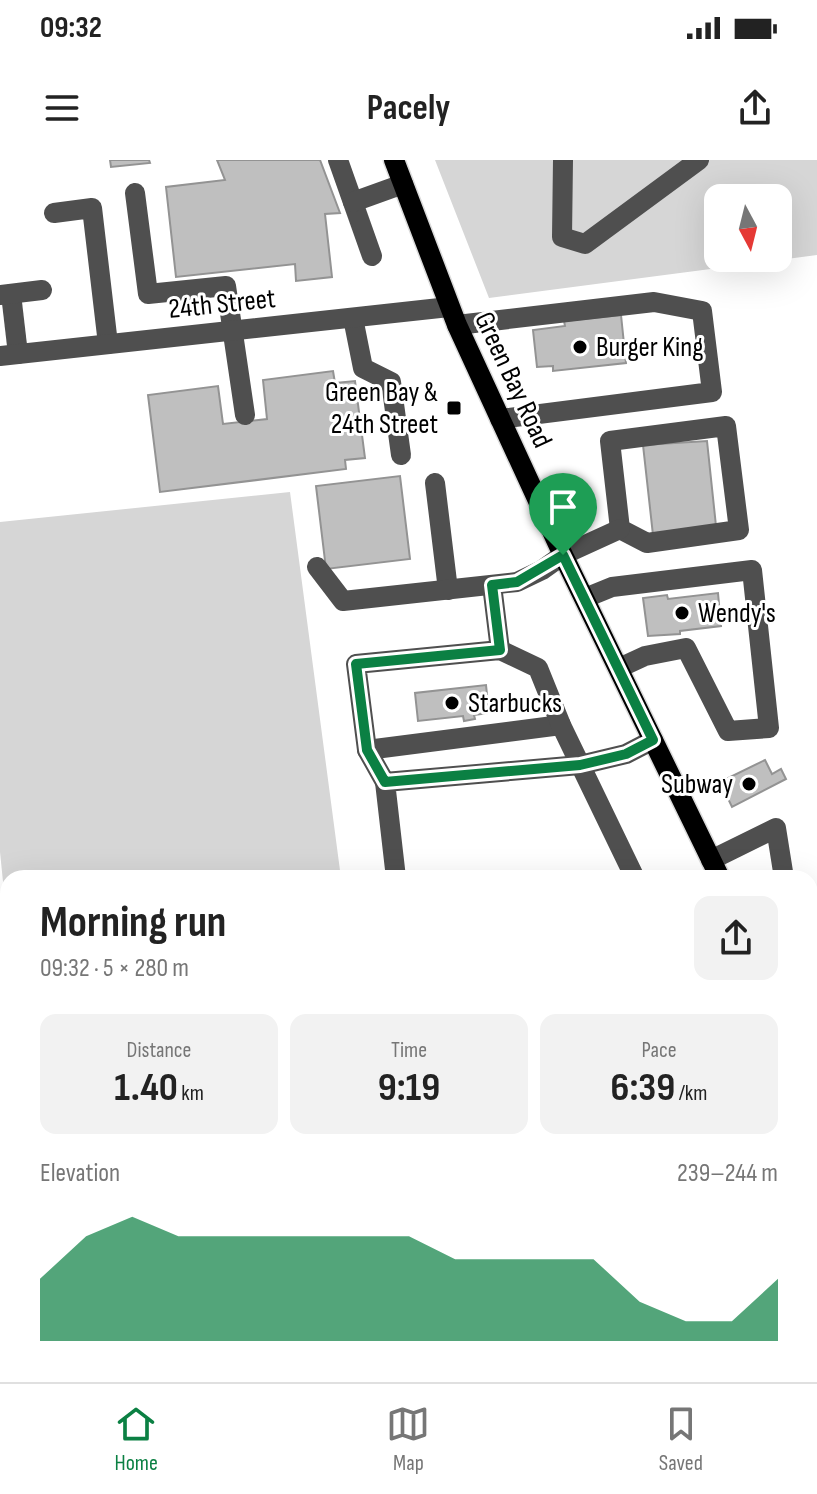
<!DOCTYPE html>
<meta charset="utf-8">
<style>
body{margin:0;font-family:"Sofia Sans Condensed",sans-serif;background:#f2f2f2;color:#222;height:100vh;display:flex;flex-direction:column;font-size:30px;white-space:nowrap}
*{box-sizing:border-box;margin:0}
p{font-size:26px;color:#767676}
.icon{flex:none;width:44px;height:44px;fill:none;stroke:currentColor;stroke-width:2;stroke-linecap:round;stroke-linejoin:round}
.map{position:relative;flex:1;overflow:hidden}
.details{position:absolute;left:0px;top:710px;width:818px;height:512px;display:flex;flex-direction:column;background:#fff;border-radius:24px 24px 0 0;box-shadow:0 8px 32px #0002}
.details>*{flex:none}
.needle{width:52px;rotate:173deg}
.controls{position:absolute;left:704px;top:24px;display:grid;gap:16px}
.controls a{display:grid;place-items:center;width:88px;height:88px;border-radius:16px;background:#fff;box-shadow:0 8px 32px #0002;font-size:40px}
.pin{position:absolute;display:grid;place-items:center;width:68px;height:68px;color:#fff;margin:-82px -34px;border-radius:50% 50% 50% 0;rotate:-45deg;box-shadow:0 0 8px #0007}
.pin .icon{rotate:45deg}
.round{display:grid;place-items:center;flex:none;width:84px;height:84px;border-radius:16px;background:#f2f2f2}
.summary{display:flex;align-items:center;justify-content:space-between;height:136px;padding:0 40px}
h1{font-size:44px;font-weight:700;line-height:60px}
.stats{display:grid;grid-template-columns:repeat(3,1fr);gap:12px;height:136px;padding:8px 40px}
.stats div{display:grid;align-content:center;border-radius:16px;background:#f2f2f2;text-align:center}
.stats b{font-size:40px;font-weight:700}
.stats small{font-size:22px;font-weight:400}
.stats p{font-size:22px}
.chart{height:224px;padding:16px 40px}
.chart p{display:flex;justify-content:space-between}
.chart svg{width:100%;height:144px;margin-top:8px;fill:#0b8043;opacity:.7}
.status{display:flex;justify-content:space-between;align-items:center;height:56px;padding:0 40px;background:#fff;direction:ltr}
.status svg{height:22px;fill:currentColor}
header{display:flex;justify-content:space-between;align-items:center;height:104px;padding:0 40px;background:#fff;font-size:36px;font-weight:700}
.tabs{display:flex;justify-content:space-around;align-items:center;height:112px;border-top:2px solid #e0e0e0;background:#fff;font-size:22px;color:#767676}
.tabs a{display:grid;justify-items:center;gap:4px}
.tabs .on{color:#0b8043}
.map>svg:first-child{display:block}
</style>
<div class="status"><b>09:32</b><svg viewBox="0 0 49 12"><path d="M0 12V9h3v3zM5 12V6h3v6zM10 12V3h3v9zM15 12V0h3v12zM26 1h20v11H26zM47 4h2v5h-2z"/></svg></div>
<header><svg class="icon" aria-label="menu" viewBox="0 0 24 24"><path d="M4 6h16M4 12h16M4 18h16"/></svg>Pacely<svg class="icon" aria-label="share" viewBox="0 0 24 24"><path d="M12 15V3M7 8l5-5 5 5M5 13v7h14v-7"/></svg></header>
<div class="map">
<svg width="817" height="1222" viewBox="0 0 817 1222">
<rect width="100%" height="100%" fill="#fff"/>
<g fill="#d6d6d6" fill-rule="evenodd">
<path d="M 435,0 L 817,0 L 817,95 L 489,138 ZM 718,38 L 778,38 L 778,98 L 718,98 Z"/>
<polygon points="290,332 341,718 8,718 8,771 0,692 0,362"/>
<polygon points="231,1214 401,1214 402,1222 235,1222"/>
</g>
<g fill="#bfbfbf" stroke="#939393" stroke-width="2">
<polygon points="110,0 149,0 150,3 111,7"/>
<polygon points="217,0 320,0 340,53 325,54 332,117 296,121 295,104 176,117 166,27 225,20"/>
<polygon points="621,155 626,203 553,211 553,206 537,207 533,170 565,166 564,161"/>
<polygon points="333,211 335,223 355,221 365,298 345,300 346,309 160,332 148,235 218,226 223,264 267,259 263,220"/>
<polygon points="707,281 716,366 653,375 643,285"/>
<polygon points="400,316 410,399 326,409 316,326"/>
<polygon points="718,433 721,466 680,471 680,474 648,476 643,438 667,435 668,439"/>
<polygon points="486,525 489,553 474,555 475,559 464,561 463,556 418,561 415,533"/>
<polygon points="765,600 772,614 781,609 786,619 732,647 720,622"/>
<polygon points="810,1209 812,1222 740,1222 740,1215 810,1214"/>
<polygon points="448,1214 511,1214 512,1222 443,1222 449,1219"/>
</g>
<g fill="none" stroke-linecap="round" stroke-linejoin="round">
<g stroke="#dbdbdb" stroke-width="23">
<g id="major">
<polyline points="394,0 457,165 563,395 720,718"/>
<polyline points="810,904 817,918"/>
</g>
</g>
<g stroke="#4f4f4f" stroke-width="20">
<polyline points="338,0 372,96"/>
<polyline points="563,0 562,77 585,84 699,0"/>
<polyline points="135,33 148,134 226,126 245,255"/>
<polyline points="353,42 403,24"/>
<polyline points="54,53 92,48 108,184"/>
<polyline points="11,134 18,194"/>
<polyline points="0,135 42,130"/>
<polyline points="353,158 363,208 391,222 401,295"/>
<polyline points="457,165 654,142 702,151 712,232 500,259"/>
<polyline points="0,196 449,147"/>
<polygon points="726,266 739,370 647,383 620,369 610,281"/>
<polyline points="435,323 448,430"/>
<polyline points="317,407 343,441 517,422 542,410 563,395 620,369"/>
<polyline points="492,425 500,490"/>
<polyline points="585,438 612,427 752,410 769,568 728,571 686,488 645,496 619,508"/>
<polyline points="367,590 561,565"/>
<polyline points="385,622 367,590 356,504 500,490 538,508 561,565 634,716 629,718"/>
<polyline points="711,700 776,668 784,718"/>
<polyline points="396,718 385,622 580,605 626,594 653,580"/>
<polyline points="810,894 817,890"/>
<polyline points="810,1061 817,1060"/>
<polyline points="810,1144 817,1143"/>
<polyline points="547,1214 548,1222"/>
<polyline points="725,1214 726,1222"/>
</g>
<use href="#major" stroke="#000" stroke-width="20"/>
</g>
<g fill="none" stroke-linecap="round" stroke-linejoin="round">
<g stroke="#fff" stroke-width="16">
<polygon id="route" points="563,395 653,580 626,594 580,605 385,622 367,590 356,504 500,490 492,425 517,422"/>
</g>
<use href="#route" stroke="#0b8043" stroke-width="10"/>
</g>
<g fill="#000" stroke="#fff" stroke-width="3">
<circle cx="580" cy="187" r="8"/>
<rect x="446" y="240" width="16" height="16" rx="4"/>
<circle cx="682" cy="453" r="8"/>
<circle cx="452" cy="543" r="8"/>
<circle cx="749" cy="624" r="8"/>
</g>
<g text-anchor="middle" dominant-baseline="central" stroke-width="6" stroke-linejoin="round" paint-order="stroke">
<g font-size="28" fill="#000" stroke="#fff">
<text transform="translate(222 144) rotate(-6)">24th Street</text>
<text transform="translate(513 220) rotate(65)">Green Bay Road</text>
</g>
<g font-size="28" fill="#000" stroke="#fff" text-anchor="start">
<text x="596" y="187">Burger King</text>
<text x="438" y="232" text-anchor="end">Green Bay &amp;<tspan x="438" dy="32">24th Street</tspan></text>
<text x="698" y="453">Wendy's</text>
<text x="468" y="543">Starbucks</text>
<text x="733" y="624" text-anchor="end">Subway</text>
</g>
</g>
</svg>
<div class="controls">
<a><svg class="needle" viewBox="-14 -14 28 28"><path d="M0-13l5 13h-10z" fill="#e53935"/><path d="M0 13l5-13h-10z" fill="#767676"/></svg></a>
</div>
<div class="pin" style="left:563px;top:395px;background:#1e9e55"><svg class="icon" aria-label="arrive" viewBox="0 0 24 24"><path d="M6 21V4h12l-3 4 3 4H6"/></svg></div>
<section class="details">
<div class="summary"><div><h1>Morning run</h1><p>09:32 · 5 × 280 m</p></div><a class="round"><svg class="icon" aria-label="share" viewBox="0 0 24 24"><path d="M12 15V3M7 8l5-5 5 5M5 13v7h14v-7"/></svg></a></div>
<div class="stats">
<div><p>Distance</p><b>1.40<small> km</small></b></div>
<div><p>Time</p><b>9:19</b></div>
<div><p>Pace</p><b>6:39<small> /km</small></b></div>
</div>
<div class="chart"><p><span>Elevation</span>239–244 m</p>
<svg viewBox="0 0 160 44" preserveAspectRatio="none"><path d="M0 44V25L10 12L20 6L30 12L40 12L50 12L60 12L70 12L80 12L90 19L100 19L110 19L120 19L130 32L140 38L150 38L160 25V44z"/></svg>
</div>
</section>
</div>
<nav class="tabs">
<a class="on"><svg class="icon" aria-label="home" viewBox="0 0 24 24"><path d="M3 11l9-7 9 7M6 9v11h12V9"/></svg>Home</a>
<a><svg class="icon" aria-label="map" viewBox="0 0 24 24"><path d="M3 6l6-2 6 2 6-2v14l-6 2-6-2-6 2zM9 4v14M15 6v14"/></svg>Map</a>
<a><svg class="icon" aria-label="saved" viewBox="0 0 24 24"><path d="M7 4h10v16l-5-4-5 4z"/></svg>Saved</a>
</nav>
